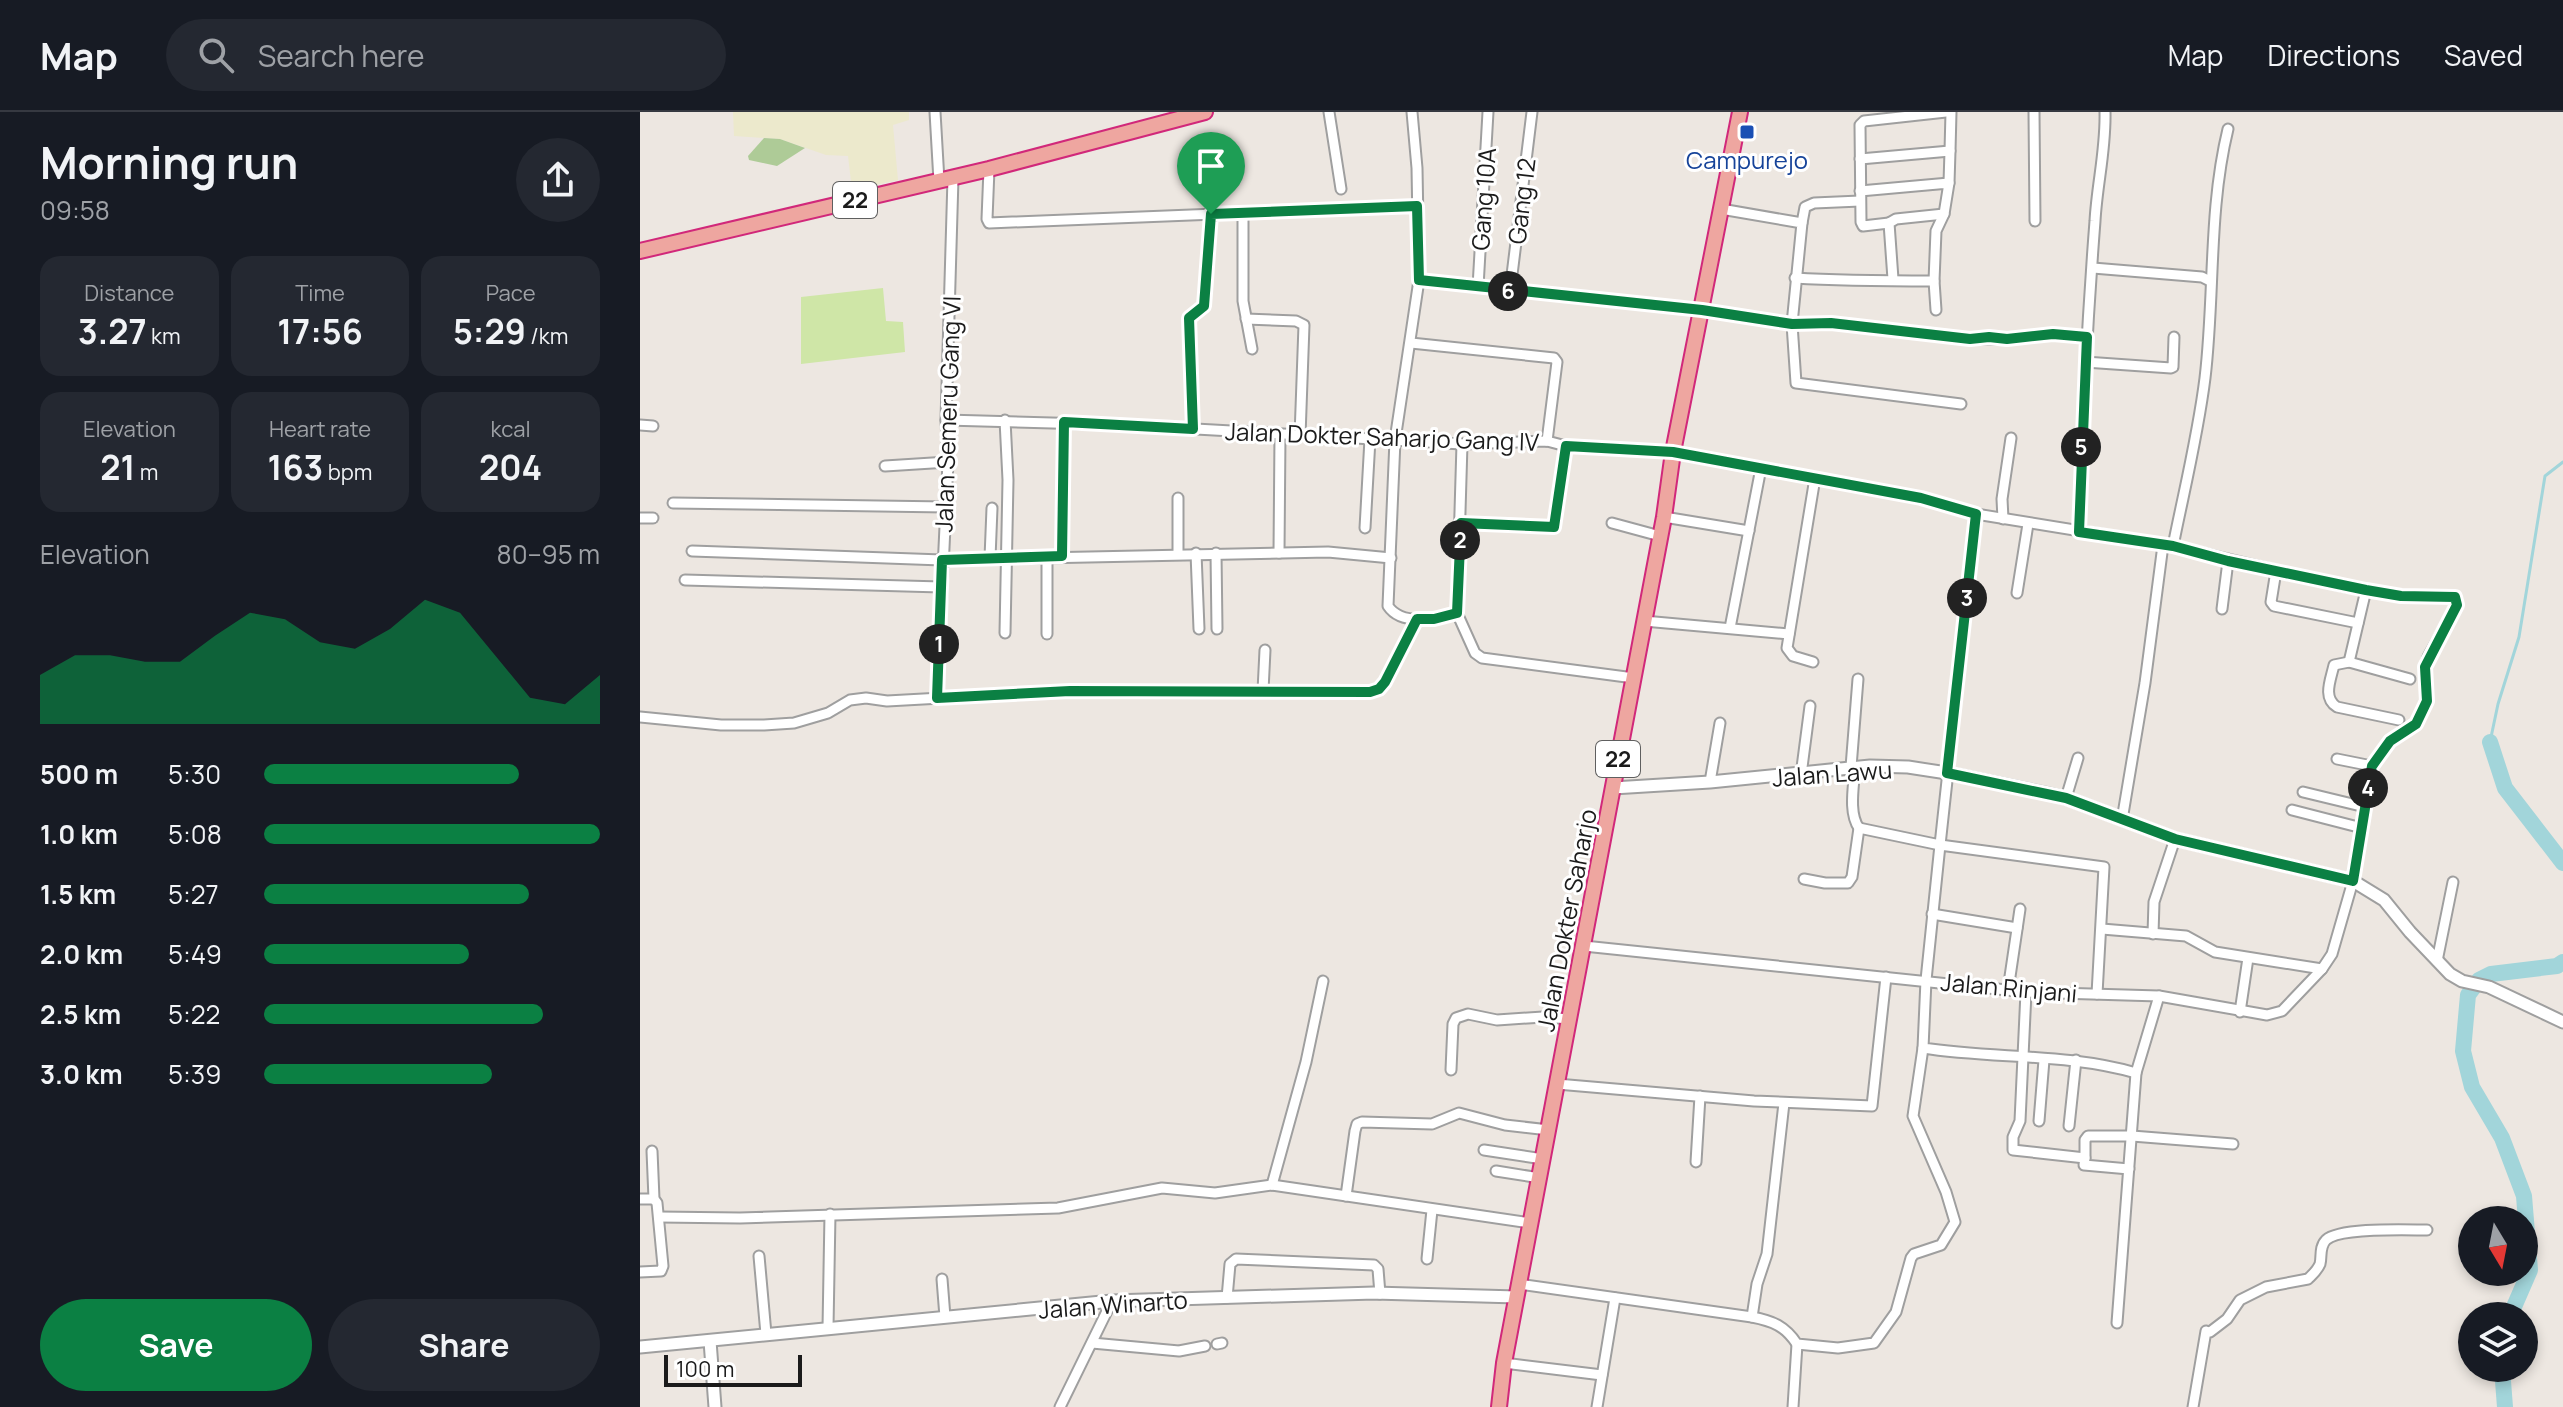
<!DOCTYPE html>
<meta charset="utf-8">
<style>
body{margin:0;font-family:Manrope,sans-serif;background:#242831;color:#f1f3f6;height:100vh;display:flex;flex-direction:column;font-size:30px;white-space:nowrap}
*{box-sizing:border-box;margin:0}
p{font-size:26px;color:#9ea1a6}
.icon{flex:none;width:44px;height:44px;fill:none;stroke:currentColor;stroke-width:2;stroke-linecap:round;stroke-linejoin:round}
.map{position:relative;flex:1;overflow:hidden}
.panel{display:flex;flex-direction:column;background:#171b24;width:640px}
.panel>*{flex:none}
.needle{width:52px;rotate:170deg}
.buttons{position:absolute;left:1818px;top:1094px;display:grid;gap:16px}
.buttons a{display:grid;place-items:center;width:80px;height:80px;border-radius:50%;background:#171b24;box-shadow:0 4px 12px #0003;font-size:40px}
.scale{position:absolute;left:24px;bottom:20px;width:138px;box-sizing:border-box;padding-left:8px;border:4px solid #1b1b1b;border-top:0;font-size:22px;line-height:28px;white-space:nowrap;color:#1b1b1b;-webkit-text-stroke:6px #fff;paint-order:stroke}
.pin{position:absolute;display:grid;place-items:center;width:68px;height:68px;color:#fff;margin:-82px -34px;border-radius:50% 50% 50% 0;rotate:-45deg;box-shadow:0 0 8px #0007}
.pin .icon{rotate:45deg}
.km{position:absolute;width:40px;height:40px;margin:-20px;border-radius:50%;background:#222;color:#fff;font-size:22px;line-height:40px;text-align:center}
.round{display:grid;place-items:center;flex:none;width:84px;height:84px;border-radius:42px;background:#242831}
.head{display:flex;align-items:center;justify-content:space-between;height:136px;padding:0 40px}
h1{font-size:44px;font-weight:700;line-height:60px}
.metrics{display:grid;grid-template-columns:repeat(3,1fr);gap:12px;height:136px;padding:8px 40px}
.metrics div{display:grid;align-content:center;border-radius:20px;background:#242831;text-align:center}
.metrics b{font-size:34px;font-weight:700}
.metrics small{font-size:22px;font-weight:400}
.metrics p{font-size:22px}
.chart{height:224px;padding:16px 40px}
.chart p{display:flex;justify-content:space-between}
.chart svg{width:100%;height:144px;margin-top:8px;fill:#0b8043;opacity:.7}
.action{display:flex;gap:16px;margin-top:auto;padding:16px 40px}
.action a{flex:1;height:92px;border-radius:48px;background:#0b8043;color:#fff;font-size:32px;font-weight:700;line-height:92px;text-align:center}
.action a+a{background:#242831;color:#f1f3f6}
ul{padding:0 40px;list-style:none;font-size:26px}
li{display:grid;grid-template-columns:128px 96px 1fr;align-items:center;height:60px}
li i{height:20px;border-radius:10px;background:#0b8043}
header{display:flex;align-items:center;gap:48px;box-sizing:border-box;height:112px;padding:0 40px;background:#171b24;border-bottom:2px solid #363941}
header strong{font-size:38px}
nav{display:flex;gap:44px;margin-inline-start:auto;font-size:28px}
.search{width:560px;height:72px;background:#242831;display:flex;align-items:center;gap:20px;box-sizing:border-box;padding:0 28px;border-radius:44px;color:#9ea1a6;font-size:30px}
main{display:flex;flex:1;min-height:0}
.map>svg:first-child{display:block}
</style>
<header>
<strong>Map</strong>
<div class="search"><svg class="icon" aria-label="search" viewBox="0 0 24 24"><circle cx="10" cy="10" r="6"/><path d="M15 15l6 6"/></svg>Search here</div>
<nav><a>Map</a><a>Directions</a><a>Saved</a></nav>
</header>
<main>
<section class="panel">
<div class="head"><div><h1>Morning run</h1><p>09:58</p></div><a class="round"><svg class="icon" aria-label="share" viewBox="0 0 24 24"><path d="M12 15V3M7 8l5-5 5 5M5 13v7h14v-7"/></svg></a></div>
<div class="metrics">
<div><p>Distance</p><b>3.27<small> km</small></b></div>
<div><p>Time</p><b>17:56</b></div>
<div><p>Pace</p><b>5:29<small> /km</small></b></div>
</div>
<div class="metrics">
<div><p>Elevation</p><b>21<small> m</small></b></div>
<div><p>Heart rate</p><b>163<small> bpm</small></b></div>
<div><p>kcal</p><b>204</b></div>
</div>
<div class="chart"><p><span>Elevation</span>80–95 m</p>
<svg viewBox="0 0 160 44" preserveAspectRatio="none"><path d="M0 44V29L10 23L20 23L30 25L40 25L50 17L60 10L70 12L80 19L90 21L100 15L110 6L120 10L130 23L140 36L150 38L160 29V44z"/></svg>
</div>
<ul>
<li><b>500 m</b>5:30<i style="width:76%"></i></li>
<li><b>1.0 km</b>5:08<i style="width:100%"></i></li>
<li><b>1.5 km</b>5:27<i style="width:79%"></i></li>
<li><b>2.0 km</b>5:49<i style="width:61%"></i></li>
<li><b>2.5 km</b>5:22<i style="width:83%"></i></li>
<li><b>3.0 km</b>5:39<i style="width:68%"></i></li>
</ul>
<div class="action"><a>Save</a><a>Share</a></div>
</section>
<div class="map">
<svg width="1923" height="1295" viewBox="0 0 1923 1295">
<rect width="100%" height="100%" fill="#ede7e1"/>
<polygon fill="#ece9cc" points="93,0 269,0 269,8 253,13 258,68 212,78 208,44 186,43 140,27 94,24"/>
<polygon fill="#cfe6a7" points="243,176 246,209 263,210 265,240 161,252 161,185"/>
<polygon fill="#aecb97" points="124,26 140,27 165,36 137,54 109,48 108,44"/>
<g fill="none" stroke-linecap="round" stroke-linejoin="round">
<polyline stroke="#a2d5da" stroke-width="3" points="1850,630 1858,592 1879,525 1905,364 1923,350"/>
<g stroke="#a2d5da" stroke-width="16">
<polyline points="1850,630 1865,676 1923,751"/>
<polyline points="1870,1204 1890,1158 1884,1084 1862,1026 1832,975 1823,939 1828,883 1839,868 1851,862 1917,854 1923,850"/>
<polyline points="1862,1256 1865,1295"/>
</g>
<g stroke="#9f9f9f" stroke-width="13">
<g id="minor">
<polyline points="295,0 299,69"/>
<polyline points="689,0 701,77"/>
<path d="M 772,0 L 777,56 L 779,168 L 755,328 L 748,494 C 762,515 796,506 817,501"/>
<polyline points="1394,0 1395,109"/>
<polyline points="1310,39 1311,0"/>
<polyline points="1220,47 1310,39 1309,71"/>
<polyline points="349,57 347,107 349,111 777,94"/>
<polyline points="1081,97 1162,111 1152,212 1156,271 1321,292"/>
<polyline points="603,101 603,189 612,237"/>
<polyline points="1162,111 1165,95 1174,91 1220,89"/>
<polyline points="1249,111 1223,114 1221,110 1220,13 1224,9 1306,0"/>
<polyline points="1453,156 1562,165 1570,169"/>
<path d="M 1155,166 C 1202,169 1248,169 1294,169 L 1296,119 L 1304,102 L 1309,71 L 1220,79"/>
<polyline points="1253,167 1249,111 1256,107 1304,102"/>
<polyline points="779,168 1062,198 1152,212 1191,211 1330,227 1367,227 1413,222 1447,225"/>
<polyline points="1294,169 1296,198"/>
<polyline points="838,175 848,0"/>
<polyline points="870,179 892,0"/>
<polyline points="606,207 656,209 664,213 660,324"/>
<polyline points="771,231 914,246 917,250 907,329"/>
<polyline points="1445,250 1531,256 1533,255 1534,225"/>
<polyline points="306,308 484,313 822,332 907,329 926,334 1033,340 1281,386 1336,402 1533,434 1702,474 1761,484 1815,485 1817,493 1788,545 1785,555 1787,589 1776,612 1750,629 1732,654"/>
<polyline points="365,308 368,368 365,521"/>
<polyline points="0,313 13,314"/>
<polyline points="553,317 549,206 564,194 571,102"/>
<polyline points="822,332 817,501 835,541 842,546 994,566"/>
<polyline points="245,354 308,350"/>
<polyline points="33,391 306,395"/>
<polyline points="1024,405 1109,419"/>
<polyline points="0,406 13,406"/>
<polyline points="1363,407 1362,387 1371,326"/>
<polyline points="821,411 914,415 926,334"/>
<polyline points="972,411 1020,424"/>
<polyline points="725,416 730,327"/>
<path d="M 1439,420 C 1442,316 1447,213 1455,109 C 1457,72 1466,38 1465,0"/>
<path d="M 1533,434 C 1544,379 1558,323 1565,266 C 1575,183 1568,99 1588,17"/>
<polyline points="52,439 302,448 688,440 751,446"/>
<polyline points="538,441 538,386"/>
<polyline points="556,441 559,517"/>
<polyline points="576,441 577,517"/>
<polyline points="639,441 640,323"/>
<polyline points="407,444 407,522"/>
<polyline points="422,444 424,310"/>
<polyline points="350,446 352,396"/>
<polyline points="1636,459 1631,490 1634,494 1718,511"/>
<polyline points="45,468 301,475"/>
<polyline points="1377,481 1388,412"/>
<polyline points="1582,497 1588,449"/>
<polyline points="1004,509 1149,522"/>
<polyline points="1090,516 1121,356"/>
<polyline points="1173,550 1153,544 1147,536 1175,366"/>
<polyline points="1709,550 1726,478"/>
<polyline points="623,579 625,538"/>
<polyline points="297,586 308,350 306,308 313,66"/>
<polyline points="0,605 81,613 124,613 154,611 188,601 210,588 226,586 247,589 430,579 730,580 739,577 745,570 777,507"/>
<path d="M 1759,608 L 1697,595 C 1682,586 1691,567 1694,553 L 1709,550 L 1770,567"/>
<polyline points="1211,655 1218,567"/>
<path d="M 1215,655 C 1214,673 1208,701 1219,716"/>
<polyline points="1161,663 1170,594"/>
<polyline points="1070,670 1080,611"/>
<polyline points="1663,680 1725,695"/>
<polyline points="1426,686 1438,646"/>
<polyline points="1652,698 1722,716"/>
<polyline points="1482,708 1505,571 1523,433"/>
<polyline points="1164,767 1185,771 1208,771 1212,765 1219,716 1300,733 1336,402"/>
<polyline points="1292,802 1377,816"/>
<polyline points="1462,817 1546,824 1575,840 1682,857"/>
<polyline points="1513,822 1514,790 1535,727"/>
<polyline points="944,834 1386,880 1519,884 1627,903 1642,899 1682,857 1692,842 1713,769 1732,654 1697,647"/>
<polyline points="1797,849 1813,770"/>
<polyline points="1368,878 1380,797"/>
<polyline points="1386,880 1380,1009 1373,1025 1373,1038 1445,1046 1445,1028 1448,1024 1492,1024 1593,1032"/>
<path d="M 1457,882 L 1464,755 L 1300,733 L 1286,868 L 1283,936 C 1354,947 1427,941 1496,961"/>
<polyline points="1600,900 1608,846"/>
<polyline points="811,958 813,912 816,906 828,902 857,908 903,905 930,907"/>
<polyline points="917,972 1114,989 1232,994 1246,865"/>
<polyline points="1399,1009 1404,948"/>
<polyline points="1429,1014 1436,948"/>
<polyline points="844,1038 903,1047"/>
<polyline points="1445,1046 1444,1053 1489,1057"/>
<polyline points="1056,1050 1060,984"/>
<polyline points="856,1059 900,1066"/>
<polyline points="632,1073 666,950 683,869"/>
<polyline points="706,1084 715,1019 717,1012 722,1010 792,1012 819,1001 865,1013 909,1018"/>
<polyline points="0,1087 14,1087"/>
<polyline points="19,1105 100,1106 418,1096 522,1076 575,1081 632,1073 890,1111"/>
<polyline points="119,1144 126,1222"/>
<polyline points="787,1147 792,1098"/>
<polyline points="0,1160 21,1159 23,1154 17,1091 14,1087 12,1039"/>
<polyline points="302,1167 305,1205"/>
<path d="M 879,1172 L 1112,1205 C 1133,1209 1145,1214 1157,1232 L 1198,1236 L 1234,1231 L 1256,1200 L 1271,1146 L 1274,1142 L 1301,1133 L 1315,1110 L 1306,1080 L 1273,1004 L 1283,936"/>
<polyline points="587,1186 590,1152 596,1147 734,1153 738,1157 740,1182"/>
<polyline points="1112,1205 1117,1172 1127,1142 1144,991"/>
<polyline points="1477,1211 1496,961 1519,884"/>
<polyline points="188,1216 190,1102"/>
<polyline points="452,1231 539,1239 565,1234"/>
<polyline points="577,1232 582,1231"/>
<polyline points="864,1251 962,1263"/>
<polyline points="420,1295 472,1189"/>
<polyline points="957,1295 975,1186"/>
<polyline points="1153,1295 1157,1232"/>
<path d="M 1553,1295 L 1566,1219 L 1570,1220 L 1587,1207 L 1600,1188 L 1626,1175 L 1668,1167 C 1672,1163 1677,1159 1680,1152 C 1682,1145 1679,1135 1686,1128 C 1700,1115 1767,1118 1787,1118"/>
</g>
</g>
<g stroke="#9f9f9f" stroke-width="15">
<g id="tertiary">
<polyline points="973,676 1070,670 1230,654 1268,655 1307,661 1405,681 1426,686 1535,727 1713,769 1744,788 1770,820 1810,862 1822,869 1849,875 1923,910"/>
<polyline points="70,1229 75,1295"/>
<polyline points="0,1235 472,1189 734,1181 877,1185"/>
</g>
</g>
<g stroke="#d1287a" stroke-width="18">
<g id="trunk">
<polyline points="0,139 349,57 565,0"/>
<polyline points="859,1295 864,1251 1024,405 1033,340 1100,0"/>
</g>
</g>
<use href="#minor" stroke="#fff" stroke-width="9"/>
<use href="#tertiary" stroke="#fff" stroke-width="11"/>
<use href="#trunk" stroke="#eea6a0" stroke-width="14"/>
</g>
<g fill="none" stroke-linecap="round" stroke-linejoin="round">
<g stroke="#fff" stroke-width="16">
<polygon id="route" points="777,94 779,168 1062,198 1152,212 1191,211 1330,227 1349,225 1367,227 1413,222 1447,225 1439,420 1533,434 1588,449 1726,478 1761,484 1815,485 1817,493 1785,555 1787,589 1776,612 1750,629 1732,654 1713,769 1535,727 1426,686 1307,661 1336,402 1281,386 1033,340 926,334 914,415 821,411 817,501 794,507 777,507 745,570 739,577 730,580 430,579 297,586 302,448 422,444 424,310 553,317 549,206 564,194 571,102"/>
</g>
<use href="#route" stroke="#0b8043" stroke-width="10"/>
</g>
<rect fill="#1a4fb4" stroke="#fff" stroke-width="3" x="1099" y="12" width="16" height="16" rx="4"/>
<g text-anchor="middle" dominant-baseline="central" stroke-width="6" stroke-linejoin="round" paint-order="stroke">
<g fill="#fff" stroke="#5f5f5f" stroke-width="2">
<rect x="193" y="70" width="44" height="36" rx="6"/>
<rect x="956" y="629" width="44" height="36" rx="6"/>
</g>
<g font-size="22" font-weight="bold" fill="#1b1b1b">
<text x="215" y="88">22</text>
<text x="978" y="647">22</text>
</g>
<g font-size="24" fill="#164399" stroke="#fff">
<text x="1107" y="47">Campurejo</text>
</g>
<g font-size="24" fill="#1b1b1b" stroke="#fff">
<text transform="translate(843 87) rotate(-86)">Gang 10A</text>
<text transform="translate(881 89) rotate(-83)">Gang 12</text>
<text transform="translate(307 302) rotate(-88)">Jalan Semeru Gang VI</text>
<text transform="translate(742 324) rotate(2)">Jalan Dokter Saharjo Gang IV</text>
<text transform="translate(1192 661) rotate(-4)">Jalan Lawu</text>
<text transform="translate(926 808) rotate(-79)">Jalan Dokter Saharjo</text>
<text transform="translate(1369 875) rotate(5)">Jalan Rinjani</text>
<text transform="translate(473 1192) rotate(-4)">Jalan Winarto</text>
</g>
</g>
</svg>
<div class="buttons">
<a><svg class="needle" viewBox="-14 -14 28 28"><path d="M0-13l5 13h-10z" fill="#e53935"/><path d="M0 13l5-13h-10z" fill="#9ea1a6"/></svg></a>
<a><svg class="icon" aria-label="layers" viewBox="0 0 24 24"><path d="M12 4l9 5-9 5-9-5zM3 14l9 5 9-5"/></svg></a>
</div>
<div class="scale">100 m</div>
<div class="pin" style="left:571px;top:102px;background:#1e9e55"><svg class="icon" aria-label="arrive" viewBox="0 0 24 24"><path d="M6 21V4h12l-3 4 3 4H6"/></svg></div>
<b class="km" style="left:299px;top:532px">1</b>
<b class="km" style="left:820px;top:428px">2</b>
<b class="km" style="left:1327px;top:486px">3</b>
<b class="km" style="left:1728px;top:676px">4</b>
<b class="km" style="left:1441px;top:335px">5</b>
<b class="km" style="left:868px;top:179px">6</b>
</div>
</main>
